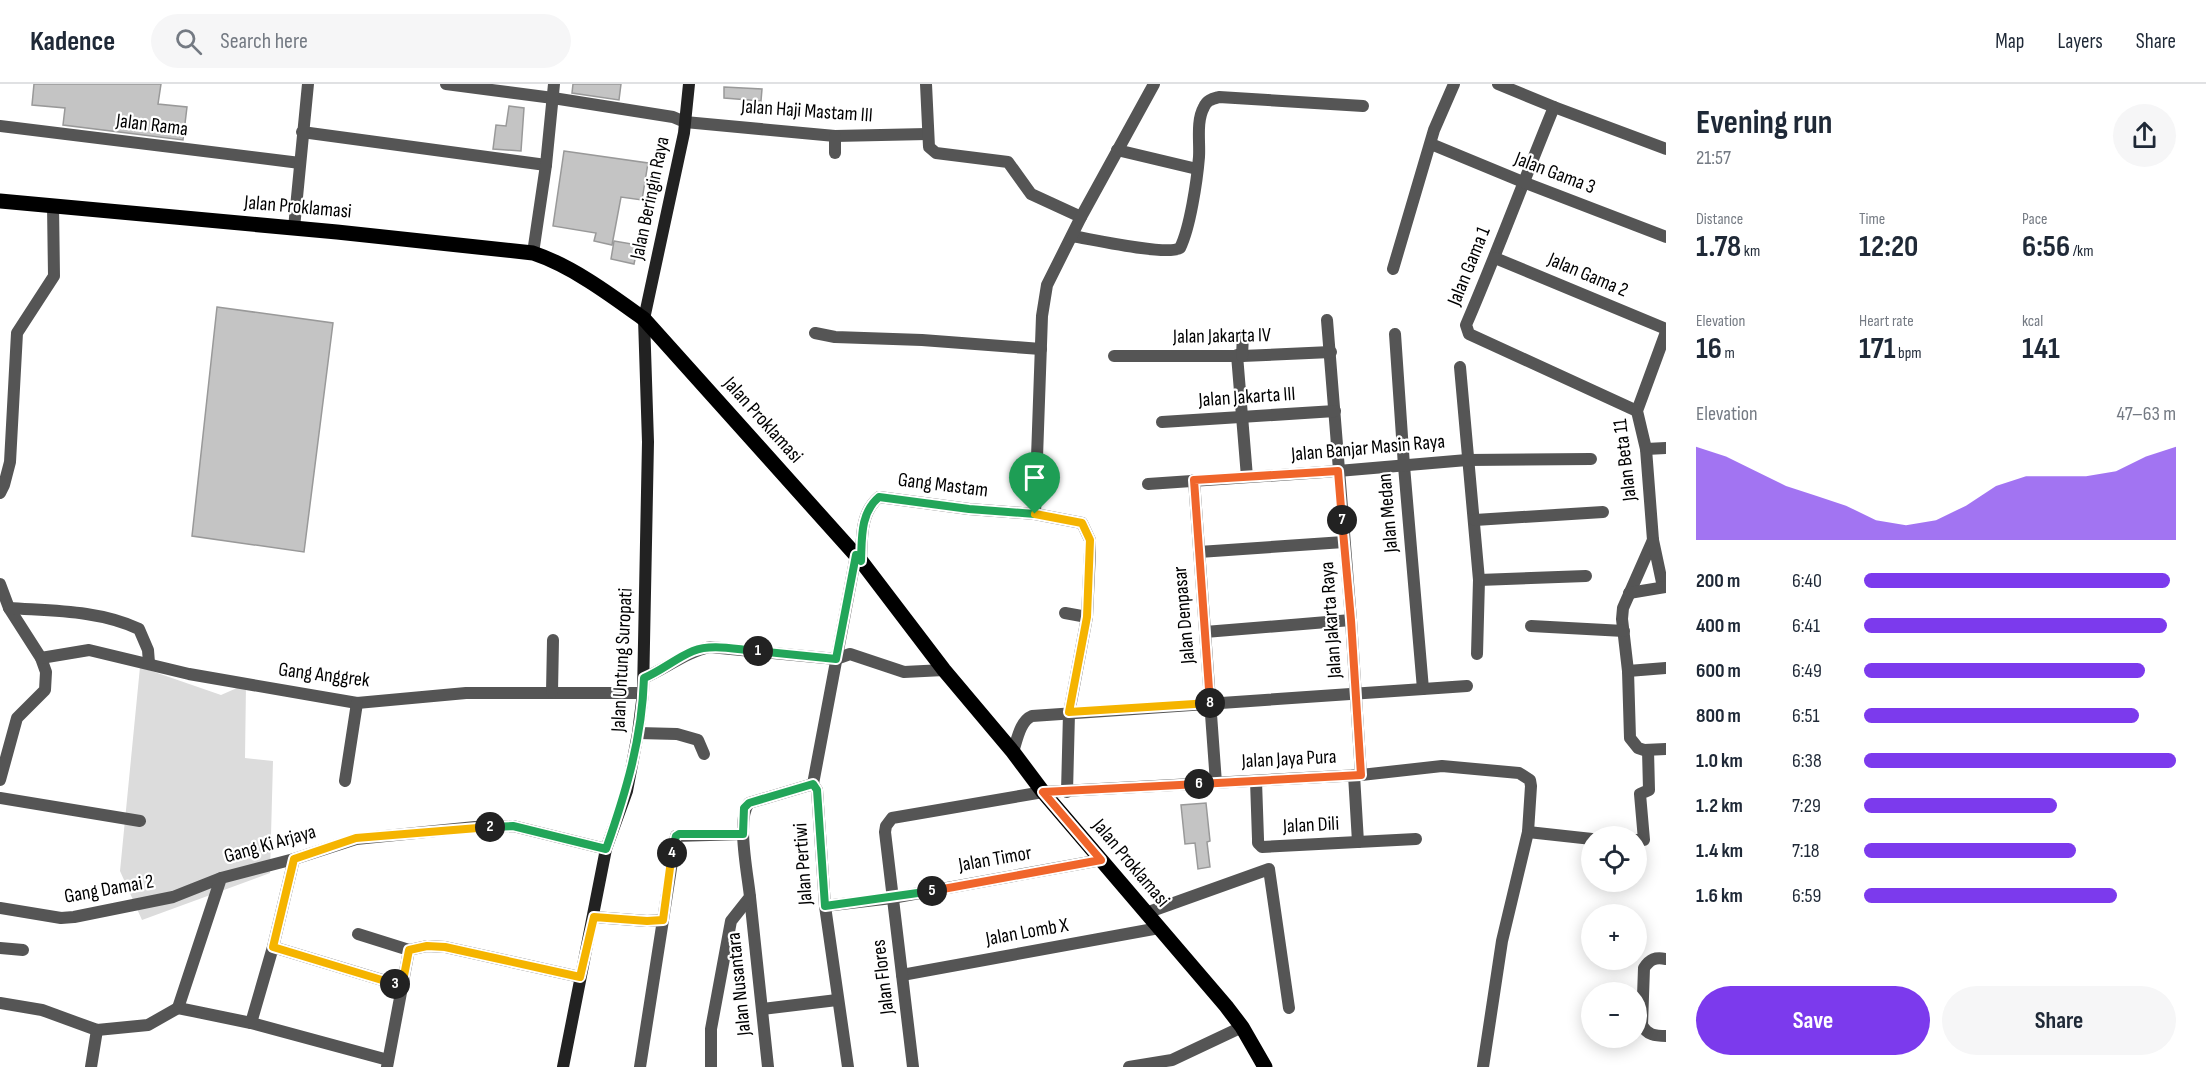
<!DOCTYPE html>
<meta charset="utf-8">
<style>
body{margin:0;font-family:"Sofia Sans Condensed",sans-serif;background:#f6f6f7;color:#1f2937;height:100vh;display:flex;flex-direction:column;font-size:22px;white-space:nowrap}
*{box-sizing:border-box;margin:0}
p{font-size:20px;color:#747a83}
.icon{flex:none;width:33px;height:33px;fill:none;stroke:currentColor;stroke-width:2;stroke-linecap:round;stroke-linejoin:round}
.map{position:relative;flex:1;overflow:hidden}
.sheet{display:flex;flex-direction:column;background:#fff;width:540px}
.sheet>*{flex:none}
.tools{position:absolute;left:1581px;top:742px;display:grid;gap:12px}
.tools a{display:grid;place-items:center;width:66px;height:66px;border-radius:50%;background:#fff;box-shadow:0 3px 15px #0003;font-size:30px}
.pin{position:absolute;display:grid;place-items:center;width:51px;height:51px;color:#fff;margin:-62px -26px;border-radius:50% 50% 50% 0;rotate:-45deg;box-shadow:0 0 6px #0007}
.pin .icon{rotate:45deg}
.km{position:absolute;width:30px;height:30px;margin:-15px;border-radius:50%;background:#222;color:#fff;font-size:16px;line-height:30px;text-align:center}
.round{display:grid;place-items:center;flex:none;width:63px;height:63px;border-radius:32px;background:#f6f6f7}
.summary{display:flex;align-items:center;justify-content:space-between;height:102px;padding:0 30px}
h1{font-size:33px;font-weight:700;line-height:45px}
.stats{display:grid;grid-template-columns:repeat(3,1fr);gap:9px;height:102px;padding:6px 30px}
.stats div{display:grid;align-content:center}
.stats b{font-size:30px;font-weight:700}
.stats small{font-size:16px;font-weight:400}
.stats p{font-size:16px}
.chart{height:168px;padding:12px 30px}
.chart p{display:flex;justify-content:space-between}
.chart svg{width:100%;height:108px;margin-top:6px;fill:#7c3aed;opacity:.7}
.action{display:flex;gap:12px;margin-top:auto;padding:12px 30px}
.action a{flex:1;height:69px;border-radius:36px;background:#7c3aed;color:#fff;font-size:24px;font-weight:700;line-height:69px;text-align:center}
.action a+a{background:#f6f6f7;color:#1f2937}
ul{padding:0 30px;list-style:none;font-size:20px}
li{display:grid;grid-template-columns:96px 72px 1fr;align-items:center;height:45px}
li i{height:15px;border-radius:8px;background:#7c3aed}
header{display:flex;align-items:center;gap:36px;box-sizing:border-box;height:84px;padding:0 30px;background:#fff;border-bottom:2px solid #e0e1e3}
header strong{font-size:28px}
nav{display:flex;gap:33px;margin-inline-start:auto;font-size:21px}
.search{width:420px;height:54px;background:#f6f6f7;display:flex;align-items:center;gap:15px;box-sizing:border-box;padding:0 21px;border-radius:33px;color:#747a83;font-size:22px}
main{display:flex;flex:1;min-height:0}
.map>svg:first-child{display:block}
</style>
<header>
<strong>Kadence</strong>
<div class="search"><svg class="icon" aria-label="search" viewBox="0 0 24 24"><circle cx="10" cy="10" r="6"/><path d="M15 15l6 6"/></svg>Search here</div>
<nav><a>Map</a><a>Layers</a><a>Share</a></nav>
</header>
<main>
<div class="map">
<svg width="1666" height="983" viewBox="0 0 1666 983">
<rect width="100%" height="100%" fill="#fff"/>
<polygon fill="#dcdcdc" points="140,583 221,611 246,600 245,674 273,677 270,789 142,836 120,787"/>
<g fill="#c4c4c4" stroke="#999" stroke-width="1.5">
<polygon points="34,0 161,0 158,20 187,23 183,56 63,41 65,24 32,21"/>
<polygon points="573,0 621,0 619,16 572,9"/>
<polygon points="724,3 762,5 761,17 724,14"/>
<polygon points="509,22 524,24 521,67 493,65 496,41 506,42"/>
<polygon points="564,67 648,79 642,116 621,113 612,161 594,157 596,149 553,142"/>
<polygon points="614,157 638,161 634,180 611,175"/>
<polygon points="217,223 333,239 304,468 192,452"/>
<polygon points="1206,719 1210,757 1207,758 1210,783 1198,785 1195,759 1185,760 1181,721"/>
</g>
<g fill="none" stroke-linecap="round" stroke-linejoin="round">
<g stroke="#555" stroke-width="12">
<polyline points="446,0 553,14 673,33 685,38 835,52 927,50"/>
<polyline points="926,0 929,63 936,69 1008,78 1031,110 1081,133"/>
<polyline points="1498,0 1554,23 1666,65"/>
<path d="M 1554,23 C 1524,96 1497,169 1466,241 L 1469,250 L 1637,327"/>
<polyline points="0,42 300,79"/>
<polyline points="302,48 546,81"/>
<polyline points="835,52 835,69"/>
<polyline points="1431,60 1523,98 1666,153"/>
<polyline points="1117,66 1197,85"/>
<polyline points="294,144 308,0"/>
<path d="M 1072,152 C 1091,155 1167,172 1180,164 C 1190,144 1197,97 1199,73 C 1200,58 1196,37 1204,23 C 1207,16 1212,15 1219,13 L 1363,22"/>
<polyline points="533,169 546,81 554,0"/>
<polyline points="1495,174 1666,245"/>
<polyline points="1393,185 1434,46 1454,0"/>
<polyline points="1327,236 1351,536 1361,691"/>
<polyline points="815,249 835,253 922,256 1041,265"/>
<polyline points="1395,250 1404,382 1423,605"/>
<polyline points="1237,271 1247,393"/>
<polyline points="1114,272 1242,272 1331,268"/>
<polyline points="1242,272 1243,251"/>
<polyline points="1460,283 1479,496 1477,570"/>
<polyline points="1162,338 1335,327"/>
<polyline points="1646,365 1666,364"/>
<polyline points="1194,396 1216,699"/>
<polyline points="1148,400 1338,387 1467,376 1591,375"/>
<polyline points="0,409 4,401 10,378 17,249 54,192 53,121"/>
<polyline points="1035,430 1042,232 1047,201 1081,133 1154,0"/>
<polyline points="1475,436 1603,428"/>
<polyline points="1653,456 1623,524 1622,535 1628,587 1630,654 1638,664 1644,666 1666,665"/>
<polyline points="1199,468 1344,458"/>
<path d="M 861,477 C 862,454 860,429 879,413 L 969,425 L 1035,430 L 1082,439 L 1090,456 L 1090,468 L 1087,533 L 1069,629 L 1067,708"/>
<polyline points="1479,496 1586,492"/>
<polyline points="0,500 9,524 41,574 46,588 45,606 17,634 0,696"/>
<polyline points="1663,503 1653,456 1646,365 1637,327 1666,248"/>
<polyline points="1629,509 1666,503"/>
<path d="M 9,524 C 52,527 99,526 139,545 L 148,566 L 149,579"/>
<polyline points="1065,529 1087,533"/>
<polyline points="1531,542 1624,547"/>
<polyline points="1205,548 1351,536"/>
<polyline points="41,574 89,566 189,590 357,619 466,609 643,609"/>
<polyline points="1628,587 1666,584"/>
<path d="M 644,594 C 667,584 686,568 710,563 L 836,575 L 850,570 L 904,588 L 944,586"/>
<polyline points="552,608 553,556"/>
<polyline points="638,649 677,650 698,656 704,670"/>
<path d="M 1013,668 C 1017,656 1020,637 1032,632 L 1467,602"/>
<polyline points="1354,691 1358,758"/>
<polyline points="345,697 357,619"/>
<polyline points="1256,697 1258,755 1258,759 1262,763 1416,755"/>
<polyline points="813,700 856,471"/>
<polyline points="0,714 140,737"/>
<polyline points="1528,748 1592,755"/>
<polyline points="1636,756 1644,756 1640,710 1649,706 1648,666"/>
<polyline points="750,813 768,983"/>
<polyline points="825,822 892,814 1101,776"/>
<polyline points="0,824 61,834 74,833 173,813 221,794"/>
<polyline points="1146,829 1269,785 1289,924"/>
<polyline points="594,833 647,837 663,836 640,983"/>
<polyline points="663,836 676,752 743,750"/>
<polyline points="358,850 409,866"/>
<polyline points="273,863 402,902"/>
<polyline points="0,864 23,866"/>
<path d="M 1666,875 C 1655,873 1650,875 1644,884 L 1642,941 C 1647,951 1655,952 1666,952"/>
<polyline points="902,891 1159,844"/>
<polyline points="0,919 42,926 97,946 148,941 178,924"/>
<polyline points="762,925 837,916"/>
<polyline points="251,939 273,863 294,775"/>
<polyline points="388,976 251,939 178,924 221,794 294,775 356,755 475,743 513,742 606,765"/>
<polyline points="91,983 97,946"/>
<polyline points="387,983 409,866 427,862 445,863 580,893"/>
<path d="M 711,983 L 711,945 L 731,837 L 750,813 C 748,792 736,734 749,719 L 813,700 L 817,706 L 825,822 L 848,983"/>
<polyline points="913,983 885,748 886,742 892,734 1043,708 1361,691 1442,682 1519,689 1530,696 1531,702 1528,748 1502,857 1483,983"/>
<polyline points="1129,983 1172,976 1242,943"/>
</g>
<polyline stroke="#222" stroke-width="12" points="563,983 606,765 627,707 638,649 643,609 648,358 644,235 684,49 689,0"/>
<path stroke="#000" stroke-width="15" d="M 0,117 L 337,148 L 533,169 C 572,182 611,211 644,235 L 861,477 L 944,586 L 1013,668 L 1043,708 L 1226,922 L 1242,943 L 1265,983"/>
</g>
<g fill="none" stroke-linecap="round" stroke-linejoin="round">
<g stroke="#fff" stroke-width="12">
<path id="split-1" d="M 758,567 L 836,575 L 856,471 L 861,477 C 862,454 860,429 879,413 L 969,425 L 1035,430"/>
</g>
<g stroke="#fff" stroke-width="12">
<path id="split-2" d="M 490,743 L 513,742 L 606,765 C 626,708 642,655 644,594 C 661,587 676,574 693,567 C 712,559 738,566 758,567"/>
</g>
<g stroke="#fff" stroke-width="12">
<polyline id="split-3" points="395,900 273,863 294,775 356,754 490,743"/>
</g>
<g stroke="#fff" stroke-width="12">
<polyline id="split-4" points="395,900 402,902 409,866 427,862 445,863 580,893 594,833 647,837 663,836 672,769"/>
</g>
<g stroke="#fff" stroke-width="12">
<polyline id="split-5" points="672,769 676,752 679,750 743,750 744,724 749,719 813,700 817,706 825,822 932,807"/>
</g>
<g stroke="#fff" stroke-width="12">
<polyline id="split-6" points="932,807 1101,776 1043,708 1199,700"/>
</g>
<g stroke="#fff" stroke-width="12">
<polyline id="split-7" points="1199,700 1361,691 1351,536 1342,436"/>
</g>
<g stroke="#fff" stroke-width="12">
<polyline id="split-8" points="1210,619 1194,396 1338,387 1342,436"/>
</g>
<g stroke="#fff" stroke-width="12">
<polyline id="split-9" points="1035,430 1082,439 1090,456 1087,533 1069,628 1210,619"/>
</g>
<use href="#split-1" stroke="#22a559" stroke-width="8"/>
<use href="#split-2" stroke="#22a559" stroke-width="8"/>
<use href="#split-3" stroke="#f5b400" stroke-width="8"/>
<use href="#split-4" stroke="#f5b400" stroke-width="8"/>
<use href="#split-5" stroke="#22a559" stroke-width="8"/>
<use href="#split-6" stroke="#f0652b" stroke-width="8"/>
<use href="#split-7" stroke="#f0652b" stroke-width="8"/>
<use href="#split-8" stroke="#f0652b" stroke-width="8"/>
<use href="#split-9" stroke="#f5b400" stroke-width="8"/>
</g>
<g text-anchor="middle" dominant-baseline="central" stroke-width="4.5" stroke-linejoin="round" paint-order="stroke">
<g font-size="20" fill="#000" stroke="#fff">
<text transform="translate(807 27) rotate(4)">Jalan Haji Mastam III</text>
<text transform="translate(152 41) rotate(7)">Jalan Rama</text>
<text transform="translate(1555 89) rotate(21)">Jalan Gama 3</text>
<text transform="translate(650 114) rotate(-78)">Jalan Beringin Raya</text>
<text transform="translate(298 123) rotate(5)">Jalan Proklamasi</text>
<text transform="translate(1469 182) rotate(-68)">Jalan Gama 1</text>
<text transform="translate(1588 191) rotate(23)">Jalan Gama 2</text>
<text transform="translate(1222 252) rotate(-1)">Jalan Jakarta IV</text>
<text transform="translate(1247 313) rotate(-4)">Jalan Jakarta III</text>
<text transform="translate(763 336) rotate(48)">Jalan Proklamasi</text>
<text transform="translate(1368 364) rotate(-5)">Jalan Banjar Masin Raya</text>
<text transform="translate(1625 376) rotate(-97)">Jalan Beta 11</text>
<text transform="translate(943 401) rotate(7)">Gang Mastam</text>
<text transform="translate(1388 429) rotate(-95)">Jalan Medan</text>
<text transform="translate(1184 531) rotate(-95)">Jalan Denpasar</text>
<text transform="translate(1331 536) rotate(-94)">Jalan Jakarta Raya</text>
<text transform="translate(622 576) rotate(-87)">Jalan Untung Suropati</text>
<text transform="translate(324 591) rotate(7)">Gang Anggrek</text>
<text transform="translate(1289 675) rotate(-3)">Jalan Jaya Pura</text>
<text transform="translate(1311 741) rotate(-3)">Jalan Dili</text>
<text transform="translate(270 760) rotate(-16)">Gang Ki Arjaya</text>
<text transform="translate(995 775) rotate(-10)">Jalan Timor</text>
<text transform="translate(1131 779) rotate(50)">Jalan Proklamasi</text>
<text transform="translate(803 780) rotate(-94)">Jalan Pertiwi</text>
<text transform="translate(109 805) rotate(-10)">Gang Damai 2</text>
<text transform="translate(1027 848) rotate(-10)">Jalan Lomb X</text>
<text transform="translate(883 893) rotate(-97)">Jalan Flores</text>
<text transform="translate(739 900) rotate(-96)">Jalan Nusantara</text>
</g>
</g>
</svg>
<div class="tools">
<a><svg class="icon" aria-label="locate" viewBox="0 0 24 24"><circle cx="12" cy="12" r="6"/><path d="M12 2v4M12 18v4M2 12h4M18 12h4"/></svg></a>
<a>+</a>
<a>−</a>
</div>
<div class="pin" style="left:1035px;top:430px;background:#1e9e55"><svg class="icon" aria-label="arrive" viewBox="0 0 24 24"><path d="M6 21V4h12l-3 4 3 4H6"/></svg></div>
<b class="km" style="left:758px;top:567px">1</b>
<b class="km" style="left:490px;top:743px">2</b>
<b class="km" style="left:395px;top:900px">3</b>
<b class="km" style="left:672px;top:769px">4</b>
<b class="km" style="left:932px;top:807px">5</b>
<b class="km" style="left:1199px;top:700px">6</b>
<b class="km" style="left:1342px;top:436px">7</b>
<b class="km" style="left:1210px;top:619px">8</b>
</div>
<section class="sheet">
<div class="summary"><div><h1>Evening run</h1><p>21:57</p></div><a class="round"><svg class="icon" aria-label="share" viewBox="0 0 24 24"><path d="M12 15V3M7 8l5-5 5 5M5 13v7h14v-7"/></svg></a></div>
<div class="stats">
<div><p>Distance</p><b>1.78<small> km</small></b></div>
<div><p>Time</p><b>12:20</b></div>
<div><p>Pace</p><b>6:56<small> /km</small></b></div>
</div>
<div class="stats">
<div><p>Elevation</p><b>16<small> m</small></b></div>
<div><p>Heart rate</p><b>171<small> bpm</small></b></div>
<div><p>kcal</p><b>141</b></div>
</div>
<div class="chart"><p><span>Elevation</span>47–63 m</p>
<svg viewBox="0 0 160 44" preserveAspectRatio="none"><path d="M0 44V6L10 10L20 16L30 22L40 26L50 30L60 36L70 38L80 36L90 30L100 22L110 18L120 18L130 18L140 16L150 10L160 6V44z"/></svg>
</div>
<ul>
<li><b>200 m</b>6:40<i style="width:98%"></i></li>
<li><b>400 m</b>6:41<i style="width:97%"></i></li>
<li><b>600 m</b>6:49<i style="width:90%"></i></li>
<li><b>800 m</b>6:51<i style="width:88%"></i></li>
<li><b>1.0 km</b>6:38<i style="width:100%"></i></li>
<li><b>1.2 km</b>7:29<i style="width:62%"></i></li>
<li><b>1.4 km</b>7:18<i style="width:68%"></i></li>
<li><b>1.6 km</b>6:59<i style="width:81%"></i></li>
</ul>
<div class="action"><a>Save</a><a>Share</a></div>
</section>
</main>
